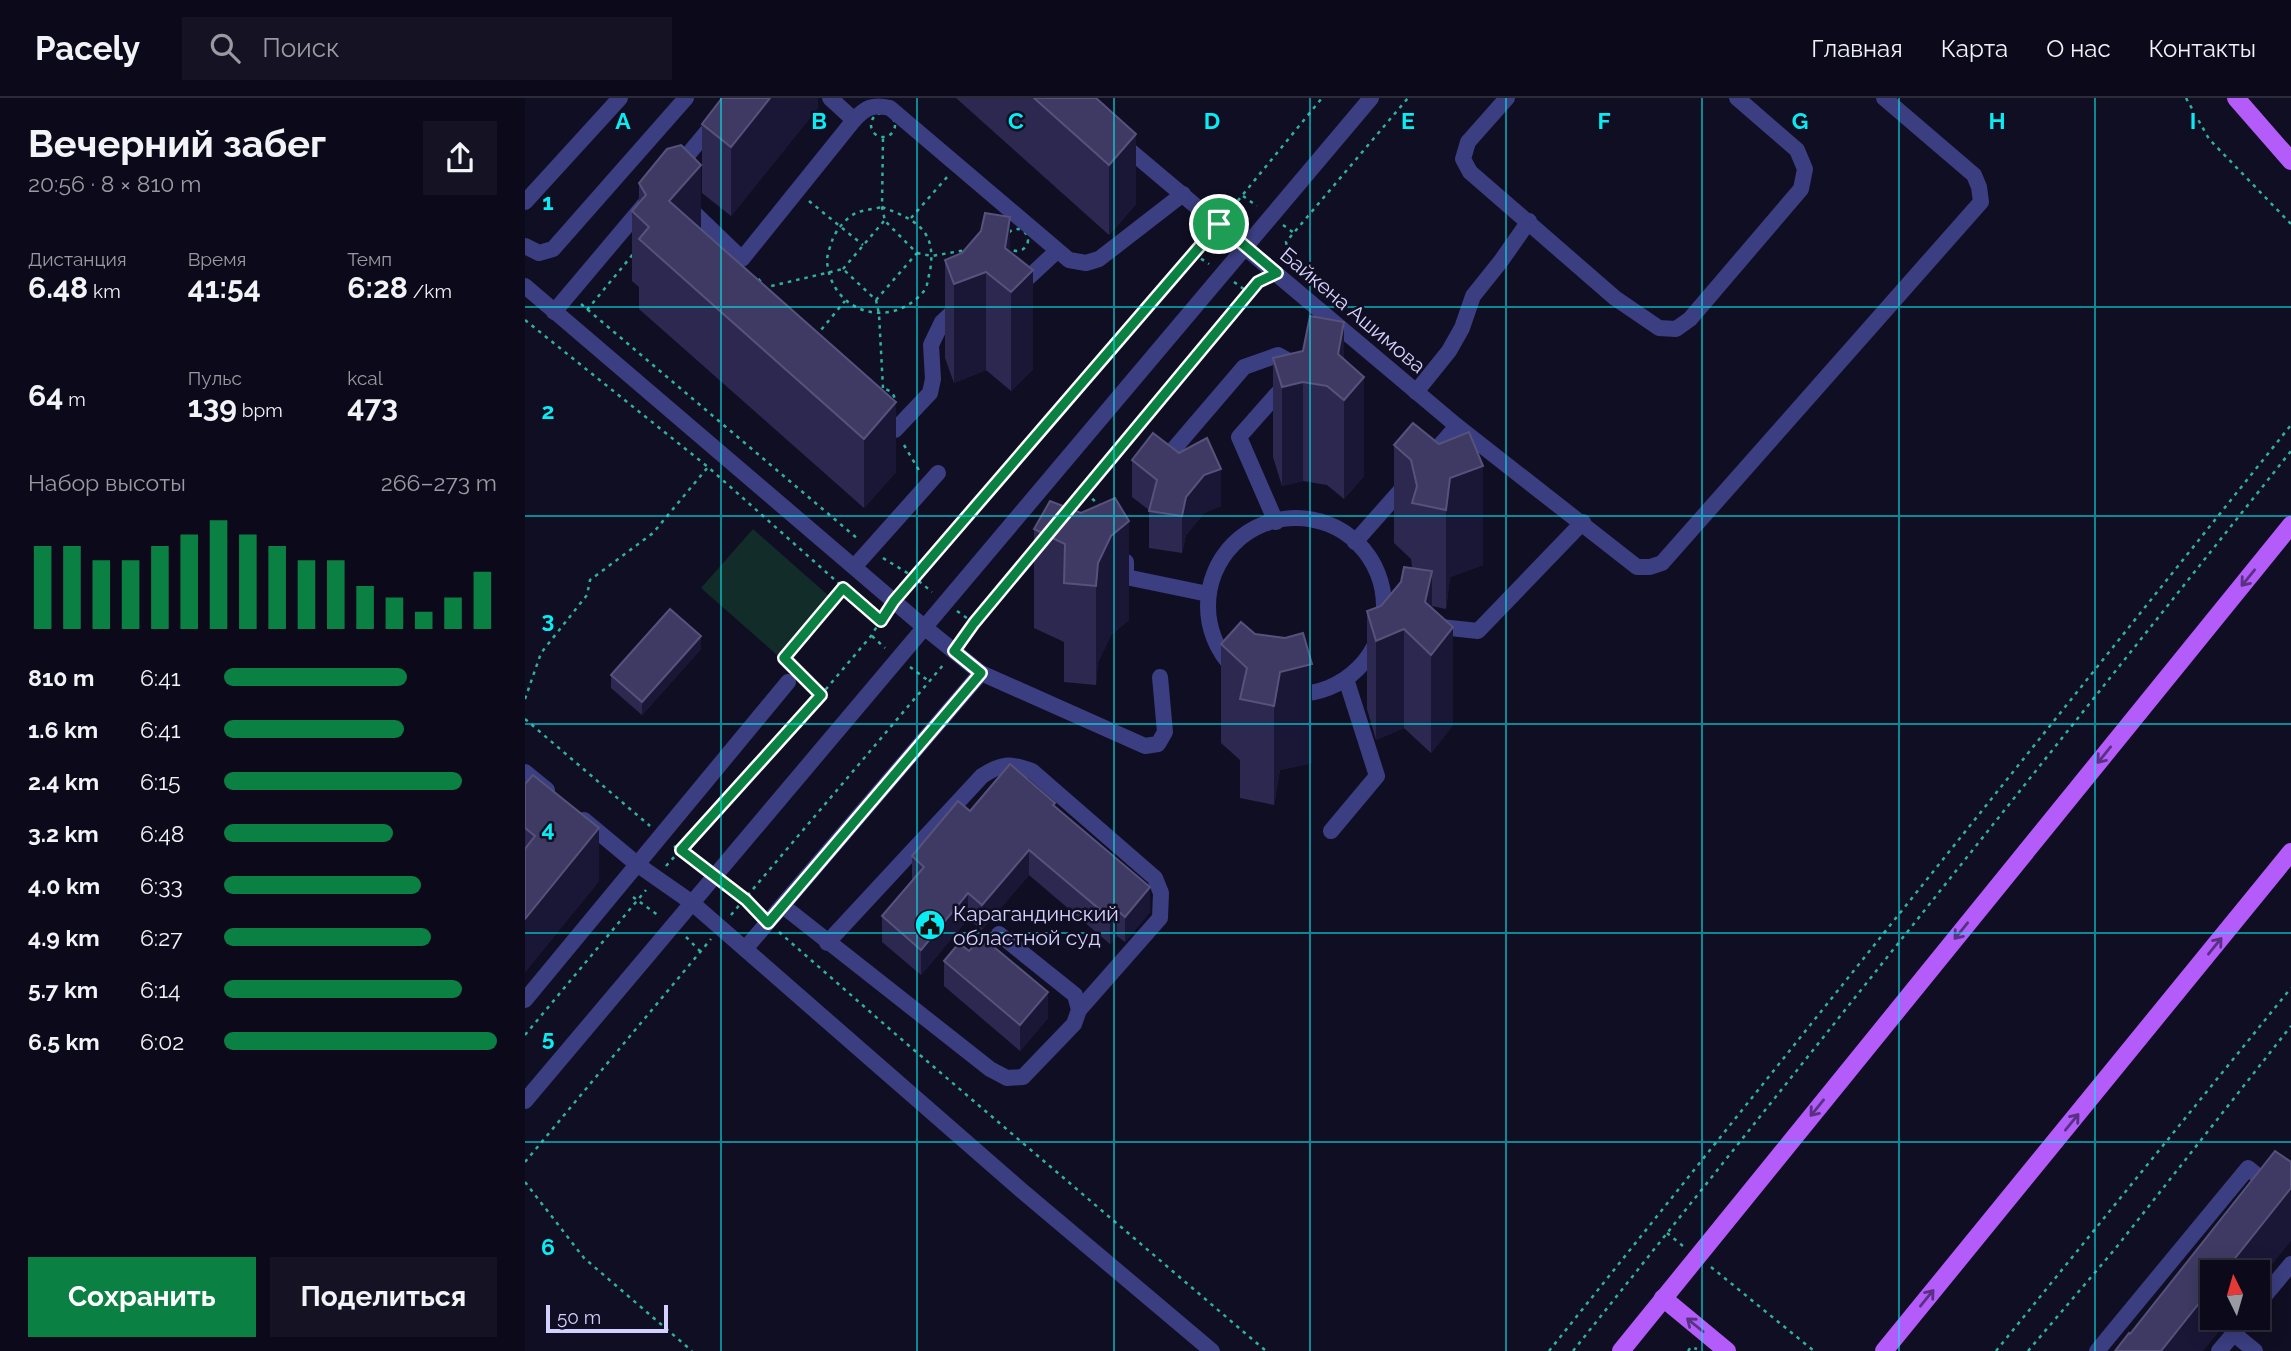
<!DOCTYPE html>
<html lang="ru">
<meta charset="utf-8">
<style>
body{margin:0;font-family:Raleway,sans-serif;background:#151323;color:#f1f3f6;height:100vh;display:flex;flex-direction:column;font-size:26px;white-space:nowrap}
*{box-sizing:border-box;margin:0}
p{font-size:23px;color:#9a9aa2}
.icon{flex:none;width:38px;height:38px;fill:none;stroke:currentColor;stroke-width:2;stroke-linecap:round;stroke-linejoin:round}
.map{position:relative;flex:1;overflow:hidden}
.drawer{display:flex;flex-direction:column;background:#0c0a1a;width:525px}
.drawer>*{flex:none}
.needle{width:46px;rotate:355deg}
.fabs{position:absolute;left:1675px;top:1162px;display:grid;gap:14px}
.fabs a{display:grid;place-items:center;width:70px;height:70px;border-radius:0px;background:#0c0a1a;box-shadow:0 4px 18px #0003,0 0 0 2px #2c2b39;font-size:35px}
.scale{position:absolute;left:21px;bottom:18px;width:122px;box-sizing:border-box;padding-left:7px;border:4px solid #d3d1fe;border-top:0;font-size:19px;line-height:24px;white-space:nowrap;color:#d3d1fe;-webkit-text-stroke:5px #100e22;paint-order:stroke}
.pin{position:absolute;display:grid;place-items:center;width:60px;height:60px;color:#fff;margin:-30px;border:4px solid #fff;border-radius:50%;box-shadow:0 2px 7px #0007}
.round{display:grid;place-items:center;flex:none;width:74px;height:74px;border-radius:0px;background:#151323}
.overview{display:flex;align-items:center;justify-content:space-between;height:119px;padding:0 28px}
h1{font-size:38px;font-weight:700;line-height:52px}
.figures{display:grid;grid-template-columns:repeat(3,1fr);gap:10px;height:119px;padding:7px 28px}
.figures div{display:grid;align-content:center}
.figures b{font-size:30px;font-weight:700}
.figures small{font-size:19px;font-weight:400}
.figures p{font-size:19px}
.chart{height:196px;padding:14px 28px}
.chart p{display:flex;justify-content:space-between}
.chart svg{width:100%;height:126px;margin-top:7px;stroke:#0b8043;stroke-width:6}
.button{display:flex;gap:14px;margin-top:auto;padding:14px 28px}
.button a{flex:1;height:80px;border-radius:0px;background:#0b8043;color:#fff;font-size:28px;font-weight:700;line-height:80px;text-align:center}
.button a+a{background:#151323;color:#f1f3f6}
ul{padding:0 28px;list-style:none;font-size:23px}
li{display:grid;grid-template-columns:112px 84px 1fr;align-items:center;height:52px}
li i{height:18px;border-radius:9px;background:#0b8043}
header{display:flex;align-items:center;gap:42px;box-sizing:border-box;height:98px;padding:0 35px;background:#0c0a1a;border-bottom:2px solid #2c2b39}
header strong{font-size:33px}
nav{display:flex;gap:38px;margin-inline-start:auto;font-size:24px}
.search{width:490px;height:63px;background:#151323;display:flex;align-items:center;gap:18px;box-sizing:border-box;padding:0 24px;border-radius:0px;color:#9a9aa2;font-size:26px}
main{display:flex;flex:1;min-height:0}
.map>svg:first-child{display:block}
</style>
<header>
<strong>Pacely</strong>
<div class="search"><svg class="icon" aria-label="search" viewBox="0 0 24 24"><circle cx="10" cy="10" r="6"/><path d="M15 15l6 6"/></svg>Поиск</div>
<nav><a>Главная</a><a>Карта</a><a>О нас</a><a>Контакты</a></nav>
</header>
<main>
<section class="drawer">
<div class="overview"><div><h1>Вечерний забег</h1><p>20:56 · 8 × 810 m</p></div><a class="round"><svg class="icon" aria-label="share" viewBox="0 0 24 24"><path d="M12 15V3M7 8l5-5 5 5M5 13v7h14v-7"/></svg></a></div>
<div class="figures">
<div><p>Дистанция</p><b>6.48<small> km</small></b></div>
<div><p>Время</p><b>41:54</b></div>
<div><p>Темп</p><b>6:28<small> /km</small></b></div>
</div>
<div class="figures">
<div><b>64<small> m</small></b></div>
<div><p>Пульс</p><b>139<small> bpm</small></b></div>
<div><p>kcal</p><b>473</b></div>
</div>
<div class="chart"><p><span>Набор высоты</span>266–273 m</p>
<svg viewBox="0 0 160 44" preserveAspectRatio="none"><path d="M5 44V15M15 44V15M25 44V20M35 44V20M45 44V15M55 44V11M65 44V6M75 44V11M85 44V15M95 44V20M105 44V20M115 44V29M125 44V33M135 44V38M145 44V33M155 44V24"/></svg>
</div>
<ul>
<li><b>810 m</b>6:41<i style="width:67%"></i></li>
<li><b>1.6 km</b>6:41<i style="width:66%"></i></li>
<li><b>2.4 km</b>6:15<i style="width:87%"></i></li>
<li><b>3.2 km</b>6:48<i style="width:62%"></i></li>
<li><b>4.0 km</b>6:33<i style="width:72%"></i></li>
<li><b>4.9 km</b>6:27<i style="width:76%"></i></li>
<li><b>5.7 km</b>6:14<i style="width:87%"></i></li>
<li><b>6.5 km</b>6:02<i style="width:100%"></i></li>
</ul>
<div class="button"><a>Сохранить</a><a>Поделиться</a></div>
</section>
<div class="map">
<svg width="1766" height="1253" viewBox="0 0 1766 1253">
<rect width="100%" height="100%" fill="#100e22"/>
<polygon fill="#122c29" points="228,431 304,498 252,557 176,490"/>
<g fill="none" stroke-linecap="round" stroke-linejoin="round">
<g stroke="#32b09f" stroke-width="2.5" stroke-dasharray="3.5 5" stroke-linecap="butt">
<polyline points="1661,0 1684,41 1766,126"/>
<circle cx="358" cy="27" r="12"/>
<polyline points="718,98 732,108"/>
<polyline points="284,103 338,147"/>
<path d="M 357,109 C 391,122 412,132 405,173 C 403,179 403,188 399,193 C 366,233 306,215 302,163 C 302,157 305,149 307,143 C 310,133 321,120 331,115 C 338,112 349,111 357,109 Z"/>
<polyline points="702,116 797,0"/>
<polyline points="386,120 423,78"/>
<polyline points="758,127 769,135"/>
<circle cx="492" cy="142" r="11"/>
<polyline points="392,155 407,158 441,152"/>
<polyline points="669,156 684,166"/>
<polyline points="762,163 764,160 761,144 883,0"/>
<polyline points="318,171 359,123"/>
<circle cx="226" cy="189" r="11"/>
<polyline points="709,184 723,194"/>
<polyline points="238,190 318,171 351,202 392,155 360,123 357,109 358,39"/>
<polyline points="351,202 354,216 358,290"/>
<polyline points="56,206 333,441"/>
<polyline points="62,212 109,155"/>
<polyline points="0,222 183,369"/>
<polyline points="291,238 320,203"/>
<circle cx="358" cy="303" r="12"/>
<polyline points="379,347 395,374"/>
<polyline points="561,395 574,407"/>
<polyline points="545,412 735,183"/>
<polyline points="358,460 389,479 407,494"/>
<polyline points="378,492 682,140"/>
<polyline points="432,513 449,525"/>
<polyline points="347,538 360,550"/>
<polyline points="438,541 509,454"/>
<polyline points="266,568 259,560 318,490"/>
<polyline points="385,569 405,584"/>
<polyline points="280,583 296,597"/>
<polyline points="0,601 16,555 62,497 65,482 128,435 183,369 356,523"/>
<polyline points="0,621 125,728"/>
<polyline points="149,748 177,769"/>
<polyline points="141,768 296,597 346,538 359,517"/>
<polyline points="202,788 232,813"/>
<polyline points="108,799 134,818"/>
<polyline points="206,817 419,566"/>
<polyline points="254,834 375,940 741,1253"/>
<polyline points="161,839 176,854"/>
<polyline points="0,937 121,792"/>
<polyline points="0,1064 186,841"/>
<polyline points="0,1084 59,1160 167,1253"/>
<polyline points="1142,1135 1158,1148"/>
<polyline points="1186,1169 1289,1253"/>
<polyline points="1024,1253 1766,327"/>
<polyline points="1048,1253 1766,353"/>
<polyline points="1163,1253 1166,1249 1172,1251"/>
<polyline points="1471,1253 1766,890"/>
<polyline points="1503,1253 1590,1151 1766,928"/>
</g>
<g stroke="#3b3e80" stroke-width="16">
<polyline points="305,0 329,22"/>
<polyline points="982,0 943,44 938,61 945,74 1090,200 1134,230 1151,231 1165,221 1276,91 1280,71 1272,52 1212,0"/>
<polyline points="596,45 932,328 1112,469 1125,469 1137,465 1456,104 1454,89 1449,77 1359,0"/>
<polyline points="151,71 210,0"/>
<polyline points="0,104 95,0"/>
<path d="M 163,109 L 217,161 L 329,22 C 341,9 348,6 365,10 L 544,162 L 561,165 L 574,161 L 658,96"/>
<polyline points="0,148 14,155 28,151 161,0"/>
<polyline points="490,181 504,179 532,153"/>
<polyline points="0,188 399,529 456,575 220,851"/>
<polyline points="29,214 120,106"/>
<polyline points="891,294 924,253 937,230 948,198 976,163 1004,123"/>
<polyline points="351,333 370,332 405,295 408,281 406,247 417,224 434,208"/>
<polyline points="642,359 719,269 753,257 773,268"/>
<polyline points="903,361 932,328"/>
<circle cx="771" cy="508" r="88"/>
<polyline points="751,424 714,339 760,287"/>
<polyline points="830,444 884,383"/>
<polyline points="601,464 601,479 683,496"/>
<polyline points="330,468 413,375"/>
<polyline points="907,528 953,533 1058,424"/>
<polyline points="456,575 620,648 633,646 640,634 635,579"/>
<polyline points="0,674 22,692"/>
<polyline points="59,722 113,767 166,804 496,1092 687,1253"/>
<polyline points="806,733 852,678 821,581"/>
<polyline points="258,808 465,971 482,980 498,979 549,926 554,912 550,897 474,836"/>
<path d="M 302,845 L 457,678 C 477,665 484,665 507,673 L 630,780 L 636,795 L 635,820 L 554,912"/>
<polyline points="0,902 263,584"/>
<polyline points="0,1003 846,0"/>
<polyline points="1732,1207 1766,1166"/>
<polyline points="1709,1236 1730,1253"/>
<polyline points="1572,1253 1723,1070 1766,1105"/>
<polyline points="1694,1253 1722,1220"/>
</g>
<g stroke="#b35cfa" stroke-width="18">
<polyline points="1711,0 1766,63"/>
<polyline points="1138,1200 1202,1253"/>
<polyline points="1096,1253 1766,427"/>
<polyline points="1359,1253 1766,754"/>
</g>
</g>
<g fill="#2d2850">
<polygon points="293,0 293,10 206,118 177,95 177,26"/>
<polygon points="431,0 571,0 611,106 584,137"/>
<polygon points="114,85 176,132 371,374 339,410 114,211 114,189 107,183 107,113 114,105"/>
<polygon points="485,154 508,271 486,293 461,272 429,285 420,260 420,162"/>
<polygon points="748,260 819,262 839,378 819,401 802,387 778,383 757,388 748,359"/>
<polygon points="888,325 958,467 925,479 921,511 907,508 928,627 906,655 879,630 851,642 842,611 842,513 856,508 887,470 886,461 869,445 869,347"/>
<polygon points="607,362 696,408 679,415 661,437 657,455 624,450 624,412 607,399"/>
<polygon points="525,403 604,522 586,537 573,564 571,587 539,584 539,544 509,530 509,431"/>
<polygon points="716,524 787,665 755,672 749,707 715,700 715,662 696,645 696,546"/>
<polygon points="176,551 117,617 86,590 86,577"/>
<polygon points="0,686 74,783 0,874"/>
<polygon points="530,709 625,814 600,844 592,838 585,846 504,777 457,832 443,821 396,877 357,844 357,818 387,783 387,758 445,713"/>
<polygon points="444,853 523,920 495,953 419,888 419,863"/>
</g>
<g fill="#1a1636">
<polygon points="245,0 293,0 293,10 206,118 206,49"/>
<polygon points="611,36 611,106 584,137 584,67"/>
<polygon points="176,67 176,137 144,103"/>
<polygon points="485,119 485,194 480,150"/>
<polygon points="508,172 508,271 486,293 486,194"/>
<polygon points="461,174 461,272 429,285 429,186"/>
<polygon points="819,224 819,302 839,279 839,378 819,401 819,302 813,256"/>
<polygon points="778,284 778,383 757,388 757,289"/>
<polygon points="371,304 371,374 339,410 339,341"/>
<polygon points="958,368 958,467 925,479 921,511 921,412 925,380"/>
<polygon points="696,371 696,408 679,415 661,437 657,455 657,418 661,399 679,377"/>
<polygon points="604,423 604,522 586,537 573,564 571,587 571,488 573,465 586,438"/>
<polygon points="907,473 907,555 928,529 928,627 906,655 906,557 900,504"/>
<polygon points="879,531 879,630 851,642 851,543"/>
<polygon points="176,538 176,551 117,617 117,604"/>
<polygon points="787,566 787,665 755,672 749,707 749,608 755,574"/>
<polygon points="74,730 74,783 0,874 0,821"/>
<polygon points="504,752 504,777 457,832 457,807"/>
<polygon points="625,789 625,814 600,844 600,819"/>
<polygon points="443,795 443,821 396,877 396,852"/>
<polygon points="592,812 592,838 585,846 585,820"/>
<polygon points="523,894 523,920 495,953 495,927"/>
<polygon points="1766,1090 1766,1143 1732,1185 1732,1174 1699,1174"/>
<polygon points="1687,1189 1687,1220 1705,1220 1678,1253 1636,1253"/>
</g>
<g fill="#3e3a63" stroke="#56527b" stroke-width="2">
<polygon points="197,0 245,0 206,49 177,26"/>
<polygon points="509,0 571,0 611,36 584,67"/>
<polygon points="156,47 176,67 144,103 371,304 339,341 114,141 124,129 107,113 121,97 114,85 142,51"/>
<polygon points="460,115 485,119 480,150 508,172 486,194 461,174 429,186 420,162 437,155 456,133"/>
<polygon points="785,218 819,224 813,256 839,279 819,302 802,288 778,284 757,289 748,260 778,253"/>
<polygon points="888,325 914,346 944,334 958,368 925,380 921,412 887,405 892,388 886,362 869,347"/>
<polygon points="628,335 654,355 682,340 696,371 679,377 661,399 657,418 624,413 632,382 607,362"/>
<polygon points="590,400 604,423 586,438 573,465 571,488 539,485 540,446 509,431 525,403 556,415"/>
<polygon points="879,469 907,473 900,504 928,529 906,557 879,531 851,543 842,513 856,508 876,484"/>
<polygon points="145,511 176,538 117,604 86,577"/>
<polygon points="716,524 730,536 760,540 778,535 787,566 755,574 749,608 715,601 722,570 696,546"/>
<polygon points="485,666 530,705 528,707 625,789 600,819 592,812 585,820 504,752 457,807 443,795 396,852 357,818 399,769 387,758 433,703 445,713"/>
<polygon points="8,677 74,730 0,821 0,751 10,738 0,730 0,686"/>
<polygon points="457,839 523,894 495,927 419,863 434,845 444,853"/>
<polygon points="1750,1053 1766,1064 1766,1090 1699,1174 1687,1174 1687,1189 1636,1253 1590,1253 1604,1235 1605,1236"/>
</g>
<defs><path id="oneway-shaft" d="M-6 0H5M1.5-3L5.5 0L1.5 3" fill="none" stroke-width="1.6" stroke-linecap="round" stroke-linejoin="round" transform="scale(1.75)"/></defs>
<g stroke="#593183">
<use href="#oneway-shaft" transform="translate(1723 480) rotate(129)"/>
<use href="#oneway-shaft" transform="translate(1579 657) rotate(129)"/>
<use href="#oneway-shaft" transform="translate(1436 833) rotate(129)"/>
<use href="#oneway-shaft" transform="translate(1690 848) rotate(-51)"/>
<use href="#oneway-shaft" transform="translate(1292 1010) rotate(129)"/>
<use href="#oneway-shaft" transform="translate(1547 1024) rotate(-51)"/>
<use href="#oneway-shaft" transform="translate(1402 1200) rotate(-51)"/>
<use href="#oneway-shaft" transform="translate(1170 1227) rotate(-141)"/>
</g>
<g fill="none" stroke-linecap="round" stroke-linejoin="round">
<g stroke="#fff" stroke-width="14">
<polygon id="route" points="694,126 752,175 733,184 449,525 429,553 456,575 243,825 221,802 156,752 296,597 259,560 318,490 356,523 369,503"/>
</g>
<use href="#route" stroke="#0b8043" stroke-width="9"/>
</g>
<path fill="none" stroke="#08edf3" stroke-width="2" stroke-opacity="0.55" d="M 196,0 L 196,1253M 392,0 L 392,1253M 589,0 L 589,1253M 785,0 L 785,1253M 981,0 L 981,1253M 1177,0 L 1177,1253M 1374,0 L 1374,1253M 1570,0 L 1570,1253M 0,209 L 1766,209M 0,418 L 1766,418M 0,626 L 1766,626M 0,835 L 1766,835M 0,1044 L 1766,1044"/>
<defs>
<g id="civic-disc" transform="scale(1.575)"><circle r="9.5" fill="#08edf3" stroke="#100e22"/><path d="M-.6-6.5H3V-4.5H.6V-3L4-1V1h2V6H-6V1h2V-1L-.6-3ZM-1.2 2.5V6h2.4V2.5Z" fill="#111"/></g>
</defs>
<g fill-rule="evenodd">
<use href="#civic-disc" x="405" y="827"/>
</g>
<g text-anchor="middle" dominant-baseline="central" stroke-width="5" stroke-linejoin="round" paint-order="stroke">
<g font-size="21" fill="#d3d1fe" stroke="#100e22">
<text transform="translate(828 212) rotate(40)">Байкена Ашимова</text>
</g>
<g font-size="21" fill="#d3d1fe" stroke="#100e22" text-anchor="start">
<text x="428" y="815">Карагандинский<tspan x="428" dy="24">областной суд</tspan></text>
</g>
</g>
<g font-size="23" text-anchor="middle" font-weight="bold" fill="#08edf3" stroke="#100e22" stroke-width="5" stroke-linejoin="round" paint-order="stroke">
<text x="98" y="31">A</text>
<text x="294" y="31">B</text>
<text x="491" y="31">C</text>
<text x="687" y="31">D</text>
<text x="883" y="31">E</text>
<text x="1079" y="31">F</text>
<text x="1275" y="31">G</text>
<text x="1472" y="31">H</text>
<text x="1668" y="31">I</text>
<text x="23" y="112">1</text>
<text x="23" y="321">2</text>
<text x="23" y="530">3</text>
<text x="23" y="739">4</text>
<text x="23" y="948">5</text>
<text x="23" y="1157">6</text>
</g>
</svg>
<div class="fabs">
<a><svg class="needle" viewBox="-14 -14 28 28"><path d="M0-13l5 13h-10z" fill="#e53935"/><path d="M0 13l5-13h-10z" fill="#9a9aa2"/></svg></a>
</div>
<div class="scale">50 m</div>
<div class="pin" style="left:694px;top:126px;background:#1e9e55"><svg class="icon" aria-label="arrive" viewBox="0 0 24 24"><path d="M6 21V4h12l-3 4 3 4H6"/></svg></div>
</div>
</main>
